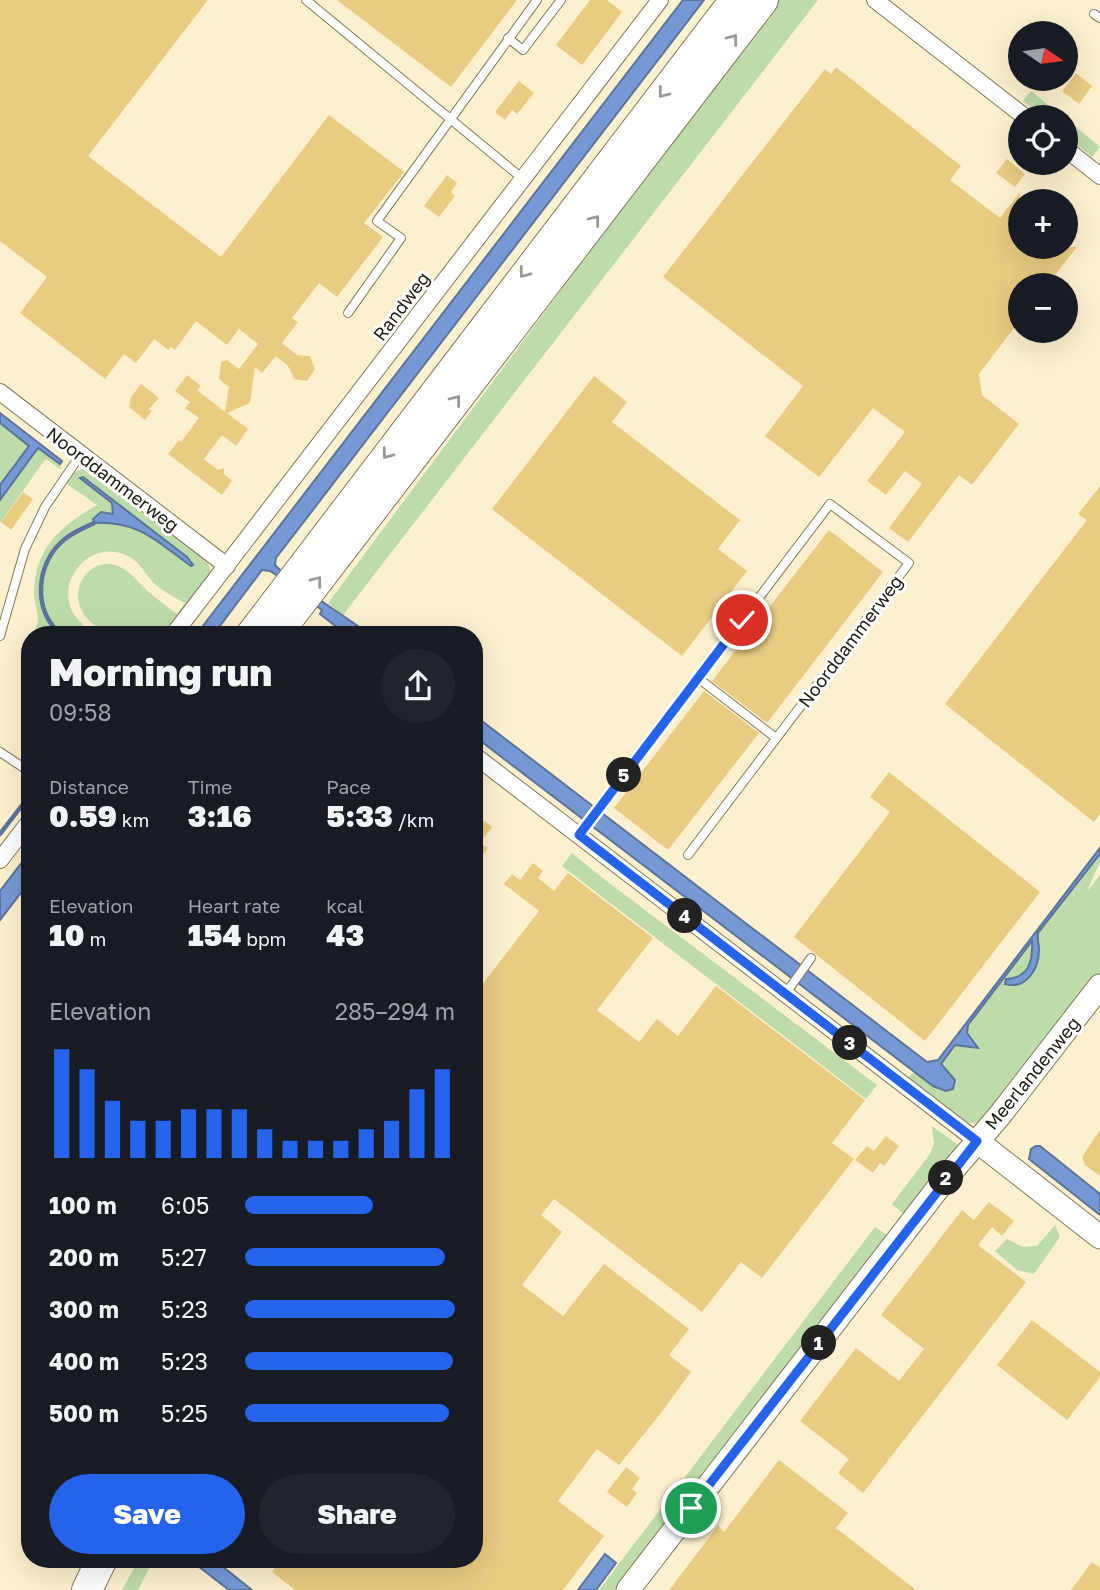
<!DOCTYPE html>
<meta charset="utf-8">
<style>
body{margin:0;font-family:"Golos Text",sans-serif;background:#20242c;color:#f1f3f6;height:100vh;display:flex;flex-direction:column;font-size:26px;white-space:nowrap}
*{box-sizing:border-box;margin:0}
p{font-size:23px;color:#9ea1a6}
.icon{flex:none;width:38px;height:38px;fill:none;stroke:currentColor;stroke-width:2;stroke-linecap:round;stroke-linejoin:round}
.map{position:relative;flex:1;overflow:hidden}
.drawer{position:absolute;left:21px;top:626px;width:462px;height:942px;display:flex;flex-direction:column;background:#171b24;border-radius:28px;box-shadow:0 7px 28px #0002}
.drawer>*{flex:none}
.needle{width:46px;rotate:103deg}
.tools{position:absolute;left:1008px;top:21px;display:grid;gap:14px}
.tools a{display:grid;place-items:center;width:70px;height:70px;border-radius:50%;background:#171b24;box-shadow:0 7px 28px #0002;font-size:35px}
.pin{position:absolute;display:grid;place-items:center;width:60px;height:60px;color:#fff;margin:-30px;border:4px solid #fff;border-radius:50%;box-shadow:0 2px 7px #0007}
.km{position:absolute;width:35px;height:35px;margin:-18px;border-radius:50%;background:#222;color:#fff;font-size:19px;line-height:35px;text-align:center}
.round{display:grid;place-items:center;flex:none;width:74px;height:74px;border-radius:37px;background:#20242c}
.overview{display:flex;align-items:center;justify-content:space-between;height:119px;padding:0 28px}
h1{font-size:38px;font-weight:800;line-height:52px}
.stats{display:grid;grid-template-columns:repeat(3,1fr);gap:10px;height:119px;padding:7px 28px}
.stats div{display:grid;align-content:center}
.stats b{font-size:30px;font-weight:800}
.stats small{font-size:19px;font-weight:400}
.stats p{font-size:19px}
.chart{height:196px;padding:14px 28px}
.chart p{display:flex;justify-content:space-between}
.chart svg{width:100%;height:126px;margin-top:7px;stroke:#2563eb;stroke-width:6}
.button{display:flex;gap:14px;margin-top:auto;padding:14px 28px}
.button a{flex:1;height:80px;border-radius:42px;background:#2563eb;color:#fff;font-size:28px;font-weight:800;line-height:80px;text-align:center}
.button a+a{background:#20242c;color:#f1f3f6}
ul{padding:0 28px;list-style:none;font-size:23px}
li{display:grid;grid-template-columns:112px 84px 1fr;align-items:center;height:52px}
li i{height:18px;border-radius:9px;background:#2563eb}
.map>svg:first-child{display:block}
</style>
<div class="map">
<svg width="1100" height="1590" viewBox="0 0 1100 1590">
<rect width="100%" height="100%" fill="#fdf0ce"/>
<g fill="#bedca9" fill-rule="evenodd">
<polygon points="777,0 818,0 343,615 328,603"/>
<polygon points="1031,91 1063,117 1043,117 1023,101"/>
<polygon points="1066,119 1100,147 1092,157 1066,135"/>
<polygon points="0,423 29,446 0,485"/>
<polygon points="38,448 60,464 61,470 46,459 44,461 0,523 0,500"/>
<path d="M 86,467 L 206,557 L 211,572 L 207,581 L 165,635 L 105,635 C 97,626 84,619 80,607 C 71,583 94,556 118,566 C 132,572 139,584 151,594 C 159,601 168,607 177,614 L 185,603 C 176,598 166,593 157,586 C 146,577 141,562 128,556 C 93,538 56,577 72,611 C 77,620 86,628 94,635 L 33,635 C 34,630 38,625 38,620 C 38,611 34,602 34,593 C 35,547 61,526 97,505 L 67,484 L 73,473 ZM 83,477 L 187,557 L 193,565 L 140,529 L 110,522 L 94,523 L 113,514 L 112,504 L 80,478 Z"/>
<polygon points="572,853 604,879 877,1085 866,1099 562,866"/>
<path d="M 1100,854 L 1100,862 L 1087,891 L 1100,875 L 1100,975 L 993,1114 L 978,1124 L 965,1122 L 908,1078 L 914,1072 L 933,1086 L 955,1080 L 941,1064 L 954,1045 L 977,1046 L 967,1033 L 968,1025 L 1032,941 C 1033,961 1029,978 1006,979 L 1006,984 C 1023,989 1036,972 1039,955 C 1040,948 1037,941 1038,933 Z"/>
<polygon points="932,1126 958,1145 955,1155 908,1218 892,1204 930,1154 934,1144"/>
<polygon points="1055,1225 1060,1237 1034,1274 1017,1270 995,1251 1007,1239 1023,1247 1037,1246"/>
<polygon points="875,1227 892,1238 622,1590 599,1590"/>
<polygon points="139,1559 154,1559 138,1590 122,1590"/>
</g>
<g fill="#7599d5" stroke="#5c749a" stroke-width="2">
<polygon points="683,0 704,0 276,558 275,565 281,571 278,576 270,571 262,570 213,635 196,635"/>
<polygon points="0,413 62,461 60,464 38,448 0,500 0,485 29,446 0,423"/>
<path d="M 83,477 L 187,557 L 193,565 L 191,566 C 156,541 140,521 94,523 L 93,519 L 101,512 L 113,514 L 112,503 L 80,478 Z"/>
<polygon points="320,600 371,635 347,635 320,614 322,610 315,605"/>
<path d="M 474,715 L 927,1062 L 938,1060 L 1100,848 L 1100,854 L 1038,933 C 1037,939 1039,944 1039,950 C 1039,969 1026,990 1005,984 L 1006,979 C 1029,978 1033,961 1032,941 L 968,1025 L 967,1033 L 978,1048 L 955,1045 L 941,1064 L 955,1080 L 953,1089 L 946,1091 L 933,1086 L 474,736 Z"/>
<polygon points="30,852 30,881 0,920 0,891"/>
<polygon points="1036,1146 1040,1146 1100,1194 1100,1215 1029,1159 1031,1149"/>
<polygon points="605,1554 616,1563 596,1590 578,1590"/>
<polygon points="189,1559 213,1559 252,1590 229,1590"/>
</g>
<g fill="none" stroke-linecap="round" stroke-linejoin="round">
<g stroke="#5c749a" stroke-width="4.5">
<path d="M 62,635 C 32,613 35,562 65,539 C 73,532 84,528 94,523"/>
<polyline points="0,834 30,795"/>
</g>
</g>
<g fill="#e9cc82">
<polygon points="0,0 208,0 88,156 221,257 329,115 404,172 364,223 383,237 337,297 319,283 292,318 298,322 282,343 297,355 310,356 315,369 307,381 294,379 288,366 276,356 262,373 255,367 250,403 227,413 248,429 236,446 222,435 204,459 218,470 224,468 224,474 232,481 222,495 168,454 179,440 181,442 199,418 185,408 190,402 175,391 187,375 201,386 197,390 225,412 229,387 219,379 221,362 227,360 239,369 258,344 239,329 227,345 196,321 175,350 171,347 168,350 154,339 136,363 124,354 105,379 20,313 47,277 0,241"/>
<polygon points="337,0 517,0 451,87"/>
<polygon points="590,0 607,0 622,12 582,65 556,45"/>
<polygon points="836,67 961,166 950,180 1000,218 1020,192 1020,247 1077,247 1047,285 1020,285 1020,320 979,374 982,395 1019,424 972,485 959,475 908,542 889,528 922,484 905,471 886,495 867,481 905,432 873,408 819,477 765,436 803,386 663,277 825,69 831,74"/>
<polygon points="1076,73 1092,86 1079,104 1062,91"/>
<polygon points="519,81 534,93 517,114 512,110 505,120 495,112"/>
<polygon points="1007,159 1025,174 1015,187 996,173"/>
<polygon points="447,175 457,183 451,192 455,196 439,217 424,206"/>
<polygon points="594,376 627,402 612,422 740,520 718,549 747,571 682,656 492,509"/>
<polygon points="141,384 159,398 149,409 152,411 145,420 129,407 131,397"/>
<polygon points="1100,486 1100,814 1094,822 945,704 1087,520 1078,514"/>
<polygon points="23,492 33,499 11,530 1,522"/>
<polygon points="829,530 883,572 767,723 712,681"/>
<polygon points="704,691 759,733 668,850 614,808"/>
<polygon points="889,772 1040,892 925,1041 794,937 890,812 870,797"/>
<polygon points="474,813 492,827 480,843 488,848 474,866"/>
<polygon points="533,863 543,871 538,878 554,891 568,873 653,938 597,1010 639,1042 657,1019 678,1036 716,986 865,1100 832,1143 854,1159 762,1278 741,1262 702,1312 554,1199 541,1215 562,1232 522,1285 563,1316 604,1264 689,1329 669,1355 691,1372 661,1413 619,1465 597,1449 558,1501 604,1536 563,1590 295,1590 272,1572 281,1559 474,1559 474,995 539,911 504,884 512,874 520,880"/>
<polygon points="1100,1130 1100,1176 1085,1165 1082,1157"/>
<polygon points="886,1136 899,1146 884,1166 880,1163 873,1173 855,1160 867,1146 874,1151"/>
<polygon points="989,1202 1014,1221 1002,1236 992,1227 978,1245 1026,1282 863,1493 838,1473 849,1459 800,1421 856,1348 899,1381 924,1349 881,1315 962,1210 974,1220"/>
<polygon points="1032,1320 1100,1372 1100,1377 1067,1420 997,1365"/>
<polygon points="779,1460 848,1513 836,1528 916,1590 669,1590 718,1526 724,1532"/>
<polygon points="626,1467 640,1478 632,1489 637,1493 627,1507 607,1492"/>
<polygon points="1092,1562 1100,1568 1100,1590 1071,1590"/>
</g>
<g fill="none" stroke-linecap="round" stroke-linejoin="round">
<g stroke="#867a5c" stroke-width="10">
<g id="lane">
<polyline points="306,0 523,179"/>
<polyline points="1094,14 1100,18"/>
<polyline points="508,38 523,50 561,0"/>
<polyline points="348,313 401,238 377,221 537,0"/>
<polyline points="0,636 25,549 45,507 81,454"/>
<polyline points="698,678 776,738"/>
<polyline points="0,752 30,772"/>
<polyline points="579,835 830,504 909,563 688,855"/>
<polyline points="786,993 811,958"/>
</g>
</g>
<g stroke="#867a5c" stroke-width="18">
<g id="street">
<polyline points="875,0 1025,117"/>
<polyline points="1066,149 1100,176"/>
<polyline points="0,392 227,566"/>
<polyline points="173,635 660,0"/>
<polyline points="474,755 977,1141"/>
<polyline points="0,860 30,821"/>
</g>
</g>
<g stroke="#867a5c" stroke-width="25">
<g id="secondary">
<polyline points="977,1141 1100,1237"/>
<polyline points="628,1590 945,1179 1000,1115 1100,986"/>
</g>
</g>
<g stroke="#867a5c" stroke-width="32">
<g id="highway">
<polyline points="251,635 735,0"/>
<polyline points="276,635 763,0"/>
<polyline points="87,1590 102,1559"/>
</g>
</g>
<use href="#lane" stroke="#fff" stroke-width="8"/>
<use href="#street" stroke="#fff" stroke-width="16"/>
<use href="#secondary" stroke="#fff" stroke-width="23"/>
<use href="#highway" stroke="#fff" stroke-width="30"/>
</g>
<defs><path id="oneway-chevron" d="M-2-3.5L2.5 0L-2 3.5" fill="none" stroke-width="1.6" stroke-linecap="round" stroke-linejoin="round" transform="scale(1.75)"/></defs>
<g stroke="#9b9993">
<use href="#oneway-chevron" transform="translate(733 39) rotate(-52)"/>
<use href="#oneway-chevron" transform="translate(663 93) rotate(128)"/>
<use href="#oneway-chevron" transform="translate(595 220) rotate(-52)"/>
<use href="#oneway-chevron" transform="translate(524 273) rotate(127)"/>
<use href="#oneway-chevron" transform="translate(456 400) rotate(-52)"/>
<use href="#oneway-chevron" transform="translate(387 454) rotate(127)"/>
<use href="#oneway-chevron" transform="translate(317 581) rotate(-53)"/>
</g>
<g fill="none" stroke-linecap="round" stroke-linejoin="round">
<g stroke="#fff" stroke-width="14">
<polyline id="route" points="691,1508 977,1141 579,835 742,620"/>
</g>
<use href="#route" stroke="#2563eb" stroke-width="9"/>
</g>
<g text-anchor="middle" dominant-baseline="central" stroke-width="6" stroke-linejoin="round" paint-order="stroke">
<g font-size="18" fill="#211c10" stroke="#fff">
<text transform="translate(401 306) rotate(-53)">Randweg</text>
<text transform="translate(113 479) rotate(37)">Noorddammerweg</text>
<text transform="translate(850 641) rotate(-53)">Noorddammerweg</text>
<text transform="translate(1032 1073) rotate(-51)">Meerlandenweg</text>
</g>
</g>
</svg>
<div class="tools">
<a><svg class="needle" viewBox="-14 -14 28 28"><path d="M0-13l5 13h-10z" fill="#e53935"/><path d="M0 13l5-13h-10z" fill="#9ea1a6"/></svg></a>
<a><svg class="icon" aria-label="locate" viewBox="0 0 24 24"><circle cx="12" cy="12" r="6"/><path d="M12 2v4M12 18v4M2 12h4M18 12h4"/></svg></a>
<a>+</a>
<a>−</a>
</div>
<div class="pin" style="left:691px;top:1508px;background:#1e9e55"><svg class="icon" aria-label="arrive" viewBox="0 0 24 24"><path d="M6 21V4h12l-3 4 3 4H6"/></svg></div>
<div class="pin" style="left:742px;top:620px;background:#d93025"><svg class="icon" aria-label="check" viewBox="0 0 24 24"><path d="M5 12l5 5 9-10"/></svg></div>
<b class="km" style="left:819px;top:1343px">1</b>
<b class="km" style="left:946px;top:1178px">2</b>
<b class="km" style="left:850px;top:1043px">3</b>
<b class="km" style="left:685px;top:916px">4</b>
<b class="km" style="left:624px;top:775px">5</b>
<section class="drawer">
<div class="overview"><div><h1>Morning run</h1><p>09:58</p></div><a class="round"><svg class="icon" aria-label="share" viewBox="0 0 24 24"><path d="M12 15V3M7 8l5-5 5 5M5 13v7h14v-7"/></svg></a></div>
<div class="stats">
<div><p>Distance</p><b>0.59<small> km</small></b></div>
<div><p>Time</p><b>3:16</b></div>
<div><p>Pace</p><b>5:33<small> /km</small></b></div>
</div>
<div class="stats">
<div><p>Elevation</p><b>10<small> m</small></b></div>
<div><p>Heart rate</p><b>154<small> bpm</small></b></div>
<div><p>kcal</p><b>43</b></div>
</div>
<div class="chart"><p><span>Elevation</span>285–294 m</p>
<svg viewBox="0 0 160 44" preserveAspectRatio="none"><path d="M5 44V6M15 44V13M25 44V24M35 44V31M45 44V31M55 44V27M65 44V27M75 44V27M85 44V34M95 44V38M105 44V38M115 44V38M125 44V34M135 44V31M145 44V20M155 44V13"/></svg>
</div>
<ul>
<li><b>100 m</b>6:05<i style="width:61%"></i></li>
<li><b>200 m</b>5:27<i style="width:95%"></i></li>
<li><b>300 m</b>5:23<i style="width:100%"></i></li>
<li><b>400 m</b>5:23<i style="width:99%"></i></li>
<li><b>500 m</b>5:25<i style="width:97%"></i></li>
</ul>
<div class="button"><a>Save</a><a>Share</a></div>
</section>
</div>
